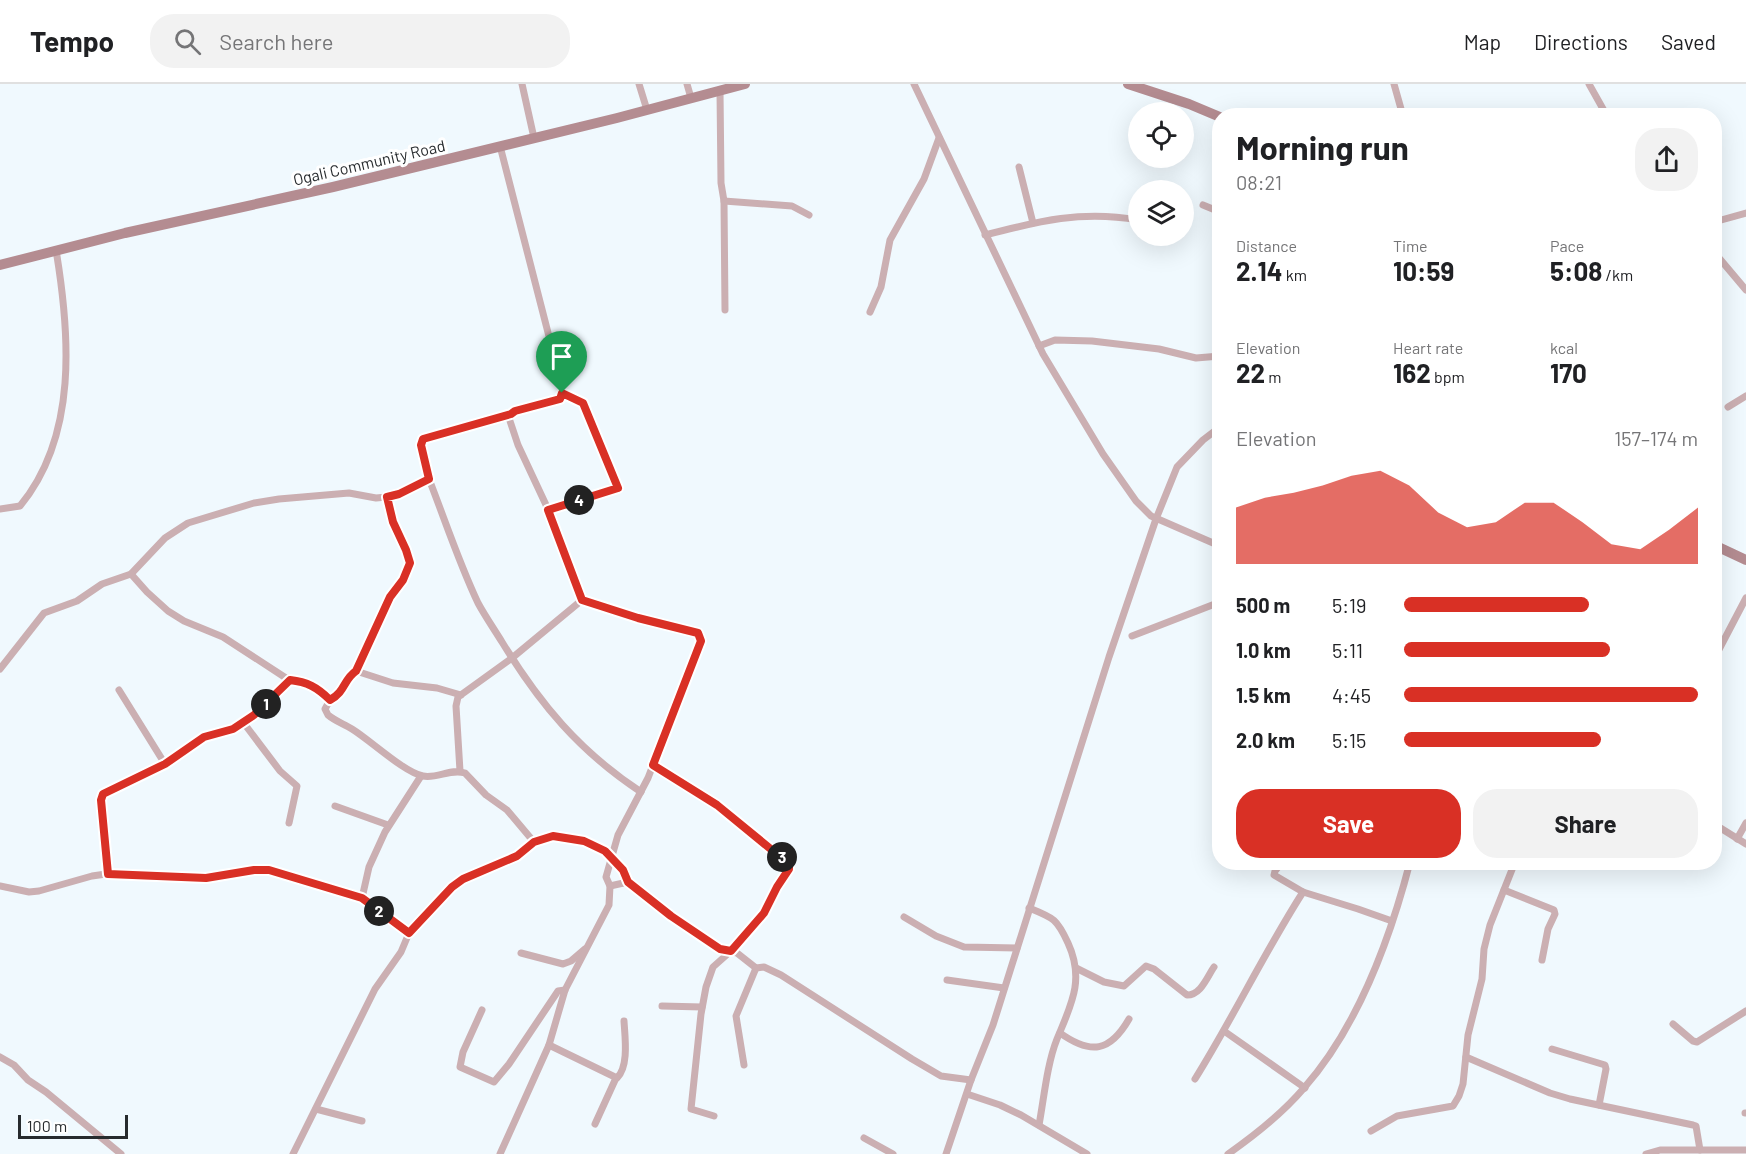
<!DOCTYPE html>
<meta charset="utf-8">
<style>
body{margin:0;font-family:Barlow,sans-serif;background:#f2f2f2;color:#202124;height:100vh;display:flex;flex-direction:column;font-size:22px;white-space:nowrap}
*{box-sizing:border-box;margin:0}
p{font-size:20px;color:#757577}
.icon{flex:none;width:33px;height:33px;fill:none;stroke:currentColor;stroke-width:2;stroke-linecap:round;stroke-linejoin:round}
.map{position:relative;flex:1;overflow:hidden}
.sheet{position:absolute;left:1212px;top:24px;width:510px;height:762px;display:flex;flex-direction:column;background:#fff;border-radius:24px;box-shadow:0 6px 24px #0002}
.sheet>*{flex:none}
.buttons{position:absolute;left:1128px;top:18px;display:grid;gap:12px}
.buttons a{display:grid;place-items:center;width:66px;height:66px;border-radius:50%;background:#fff;box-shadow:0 6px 24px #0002;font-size:30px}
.scale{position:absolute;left:18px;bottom:15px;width:110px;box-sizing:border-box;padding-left:6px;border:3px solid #272b2e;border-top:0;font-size:16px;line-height:21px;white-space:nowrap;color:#272b2e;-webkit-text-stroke:4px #fff;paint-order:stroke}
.pin{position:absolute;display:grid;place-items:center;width:51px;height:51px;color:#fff;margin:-62px -26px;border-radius:50% 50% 50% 0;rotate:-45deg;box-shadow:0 0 6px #0007}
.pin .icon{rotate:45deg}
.km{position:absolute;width:30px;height:30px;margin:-15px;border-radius:50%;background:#222;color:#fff;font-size:16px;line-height:30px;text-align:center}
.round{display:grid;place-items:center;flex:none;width:63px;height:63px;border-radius:24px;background:#f2f2f2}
.summary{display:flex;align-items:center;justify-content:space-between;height:102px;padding:0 24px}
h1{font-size:33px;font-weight:700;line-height:45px}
.stats{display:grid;grid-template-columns:repeat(3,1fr);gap:9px;height:102px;padding:6px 24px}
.stats div{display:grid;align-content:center}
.stats b{font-size:26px;font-weight:700}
.stats small{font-size:16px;font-weight:400}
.stats p{font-size:16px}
.chart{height:168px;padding:12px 24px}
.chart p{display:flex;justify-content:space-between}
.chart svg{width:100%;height:108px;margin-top:6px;fill:#d93025;opacity:.7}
.action{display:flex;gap:12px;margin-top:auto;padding:12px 24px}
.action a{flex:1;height:69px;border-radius:24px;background:#d93025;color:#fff;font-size:24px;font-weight:700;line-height:69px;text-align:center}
.action a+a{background:#f2f2f2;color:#202124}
ul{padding:0 24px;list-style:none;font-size:20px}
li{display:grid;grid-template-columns:96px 72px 1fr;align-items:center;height:45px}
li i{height:15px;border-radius:8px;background:#d93025}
header{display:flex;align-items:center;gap:36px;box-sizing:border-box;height:84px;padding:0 30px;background:#fff;border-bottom:2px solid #e0e0e0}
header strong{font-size:28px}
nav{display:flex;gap:33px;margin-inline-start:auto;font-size:21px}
.search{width:420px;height:54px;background:#f2f2f2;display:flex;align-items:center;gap:15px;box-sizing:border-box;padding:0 21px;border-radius:24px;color:#757577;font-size:22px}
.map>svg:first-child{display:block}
</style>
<header>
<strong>Tempo</strong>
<div class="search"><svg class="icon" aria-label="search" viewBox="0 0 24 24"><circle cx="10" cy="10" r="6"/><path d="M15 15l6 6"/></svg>Search here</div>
<nav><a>Map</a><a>Directions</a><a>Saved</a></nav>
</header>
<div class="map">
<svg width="1746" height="1070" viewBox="0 0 1746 1070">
<rect width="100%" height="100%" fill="#f0f9fe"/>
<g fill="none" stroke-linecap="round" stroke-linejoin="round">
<g stroke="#cbafb2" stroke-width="7">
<polyline points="522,0 534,54"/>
<polyline points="639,0 647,26"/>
<polyline points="687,0 691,14"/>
<polyline points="914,0 1043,270 1103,370 1136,417 1151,432 1220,462"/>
<polyline points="1394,0 1403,32"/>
<polyline points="1589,0 1607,32"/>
<polyline points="720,7 721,99 724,117 725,226"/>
<polyline points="1019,83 1033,139"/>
<polyline points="724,117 792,122 809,131"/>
<polyline points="1203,121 1220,128"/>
<polyline points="1714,138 1746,129"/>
<path d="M 985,151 C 1039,137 1082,126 1138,136"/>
<polyline points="1714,168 1746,206"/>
<polyline points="870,228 881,203 890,156 924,95 939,54"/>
<polyline points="1039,262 1055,256 1092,257 1159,265 1196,274 1220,272"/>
<polyline points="1728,323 1746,312"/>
<path d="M 429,395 C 445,436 459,479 478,519 C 485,532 494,545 502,558 C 540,620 579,667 641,708"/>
<path d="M 0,425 L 20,422 C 78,352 70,250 56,166"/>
<polyline points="548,426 617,403 583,319 562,309"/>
<polyline points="1132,552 1220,518"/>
<polyline points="1714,575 1746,514"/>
<polyline points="0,585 44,529 77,517 102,500 131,490 165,454 188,439 254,419 279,415 349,409 376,414 387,413 398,410 429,395 421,361 423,355 511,330"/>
<polyline points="356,587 393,599 437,604 461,611"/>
<path d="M 289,596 C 307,598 317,603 330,616 L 325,625 L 328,631 C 335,637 344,640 352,645 C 370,656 405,689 423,692 C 437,695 451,684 465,689 L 486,711 L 507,726 L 534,758"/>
<polyline points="119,606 165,680"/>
<path d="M 330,616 C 345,607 344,596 356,587 L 390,513 L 403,496 L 410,479 L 406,466 L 393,438 L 387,413"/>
<polyline points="243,638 280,687 297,702 289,739"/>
<polyline points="653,681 717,721 789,780 789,785 777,803 764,829 731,867 713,883 706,903 701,930 691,1025 714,1032"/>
<polyline points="460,687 456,622 458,613 512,574 582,516"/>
<polyline points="335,722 388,741"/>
<polyline points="1714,740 1746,760"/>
<polyline points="1737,755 1746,739"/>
<polyline points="1282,778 1275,787 1274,791 1303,808 1358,825 1392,837"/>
<polyline points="108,790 101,716 103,710 165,680 204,653 233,645 254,631 289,596 223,553 184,537 168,527 147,508 131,490"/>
<polyline points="0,802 29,808 39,807 92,792 113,789 206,794 254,786 269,786 362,814 409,849"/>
<polyline points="610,802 628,798 696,849 720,865 737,869 756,884 764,883 781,891 912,975 941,992 971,996"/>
<polyline points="1504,806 1554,826 1555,830 1548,845 1542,876"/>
<polyline points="362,814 369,783 385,748 421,692"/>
<path d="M 1029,824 C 1054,834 1057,835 1068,859 C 1085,896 1071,921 1057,955 C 1047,980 1044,1014 1039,1041"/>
<polyline points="904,833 936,852 964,863 1017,864"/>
<polyline points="521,869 563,880 571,877 585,865"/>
<path d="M 1076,884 L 1104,898 L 1124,902 L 1146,882 L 1154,885 L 1187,911 C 1201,911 1207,893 1214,883"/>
<polyline points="947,896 1004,904"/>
<polyline points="662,922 702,923"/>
<polyline points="482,926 463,968 460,983 494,998 509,980 558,907 565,906"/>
<polyline points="1673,940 1693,957 1697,958 1746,927"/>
<polyline points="1224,947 1305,1004"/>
<path d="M 1060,949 C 1091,971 1110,968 1129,935"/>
<path d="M 549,961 L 617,994 C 629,982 625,954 624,937"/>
<polyline points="1552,965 1605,981 1606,985 1599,1021"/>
<polyline points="0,973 14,981 28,996 46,1008 121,1070"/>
<polyline points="1466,973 1550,1009 1570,1015 1693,1041 1696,1042 1700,1066"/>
<polyline points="744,981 736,932 756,884"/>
<path d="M 1195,995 C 1233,934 1264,869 1303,808"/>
<polyline points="967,1010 1000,1021 1021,1031 1087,1070"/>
<polyline points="316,1025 362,1037"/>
<polyline points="1745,1029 1746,1029"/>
<polyline points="595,1040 616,994"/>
<polyline points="1371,1047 1397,1032 1453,1022 1459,1012 1463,1000 1468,951 1482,895 1484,865 1490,841 1515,778"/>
<polyline points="864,1054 893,1070"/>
<polyline points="293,1070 375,905 401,868 409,849 452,803 463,795 517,772 534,758 553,752 584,757 605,767 623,786 628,798"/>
<polyline points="500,1070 549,961 565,906 609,821 610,802 606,793 618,751 648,694 701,557 697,549 638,534 582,516 577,506 554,438 518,361 509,334 515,327 560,315 562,303 500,62"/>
<polyline points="946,1070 971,996 993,941 1109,573 1156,435 1177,383 1203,356 1220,343"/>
<path d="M 1228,1070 C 1255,1051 1282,1030 1304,1004 C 1357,944 1390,855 1410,778"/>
<polyline points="1646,1070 1660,1066 1746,1066"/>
</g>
<g stroke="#b48c91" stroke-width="10">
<polyline points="1128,0 1189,20 1220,33"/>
<polyline points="0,181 125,149 333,103 617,34 745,0"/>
<polyline points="1714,461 1746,476"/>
</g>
</g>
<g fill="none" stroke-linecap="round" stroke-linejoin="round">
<g stroke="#fff" stroke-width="12">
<path id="route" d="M 562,309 L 583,319 L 618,404 L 548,426 L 582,516 L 638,534 L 698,549 L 701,557 L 653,681 L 717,721 L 789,780 L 789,785 L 777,803 L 764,829 L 731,867 L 720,865 L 671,832 L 628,798 L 623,786 L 605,767 L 584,757 L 553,752 L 534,758 L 517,772 L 463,795 L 452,803 L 409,849 L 362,814 L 269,786 L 254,786 L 206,794 L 108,790 L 101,716 L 103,710 L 165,680 L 204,653 L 233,645 L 254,631 L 290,596 C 307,598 317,603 330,616 C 346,607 343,596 356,587 L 390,513 L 403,496 L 410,479 L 406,466 L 393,438 L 387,413 L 399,410 L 429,395 L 421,361 L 423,355 L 511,330 L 515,327 L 560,315 Z"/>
</g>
<use href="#route" stroke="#d93025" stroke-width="8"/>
</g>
<g text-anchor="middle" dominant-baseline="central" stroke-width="6" stroke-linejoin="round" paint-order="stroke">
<g font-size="16" fill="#272b2e" stroke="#fff">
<text transform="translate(369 78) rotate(-13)">Ogali Community Road</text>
</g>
</g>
</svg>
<div class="buttons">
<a><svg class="icon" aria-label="locate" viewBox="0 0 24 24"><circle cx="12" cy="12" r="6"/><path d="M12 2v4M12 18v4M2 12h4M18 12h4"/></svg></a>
<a><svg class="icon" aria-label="layers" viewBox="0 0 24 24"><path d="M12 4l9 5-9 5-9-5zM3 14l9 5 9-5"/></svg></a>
</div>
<div class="scale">100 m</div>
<div class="pin" style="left:562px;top:309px;background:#1e9e55"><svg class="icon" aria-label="arrive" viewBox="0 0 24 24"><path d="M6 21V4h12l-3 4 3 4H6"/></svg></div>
<b class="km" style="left:266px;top:620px">1</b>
<b class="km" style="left:379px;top:827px">2</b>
<b class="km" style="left:782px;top:773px">3</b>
<b class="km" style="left:579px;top:416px">4</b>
<section class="sheet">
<div class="summary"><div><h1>Morning run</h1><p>08:21</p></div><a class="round"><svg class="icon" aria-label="share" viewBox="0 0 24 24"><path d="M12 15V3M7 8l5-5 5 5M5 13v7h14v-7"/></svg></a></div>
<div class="stats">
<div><p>Distance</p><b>2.14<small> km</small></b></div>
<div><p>Time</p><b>10:59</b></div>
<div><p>Pace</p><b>5:08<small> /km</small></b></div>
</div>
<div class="stats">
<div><p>Elevation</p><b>22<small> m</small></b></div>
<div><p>Heart rate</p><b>162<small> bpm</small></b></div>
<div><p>kcal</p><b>170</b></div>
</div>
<div class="chart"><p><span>Elevation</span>157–174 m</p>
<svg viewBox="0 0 160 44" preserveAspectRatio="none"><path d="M0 44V21L10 17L20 15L30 12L40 8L50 6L60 12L70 23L80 29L90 27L100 19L110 19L120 27L130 36L140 38L150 30L160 21V44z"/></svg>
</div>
<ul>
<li><b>500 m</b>5:19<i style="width:63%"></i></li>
<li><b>1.0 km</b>5:11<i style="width:70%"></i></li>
<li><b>1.5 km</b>4:45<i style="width:100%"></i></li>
<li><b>2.0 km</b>5:15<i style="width:67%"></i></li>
</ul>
<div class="action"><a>Save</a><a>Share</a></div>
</section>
</div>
